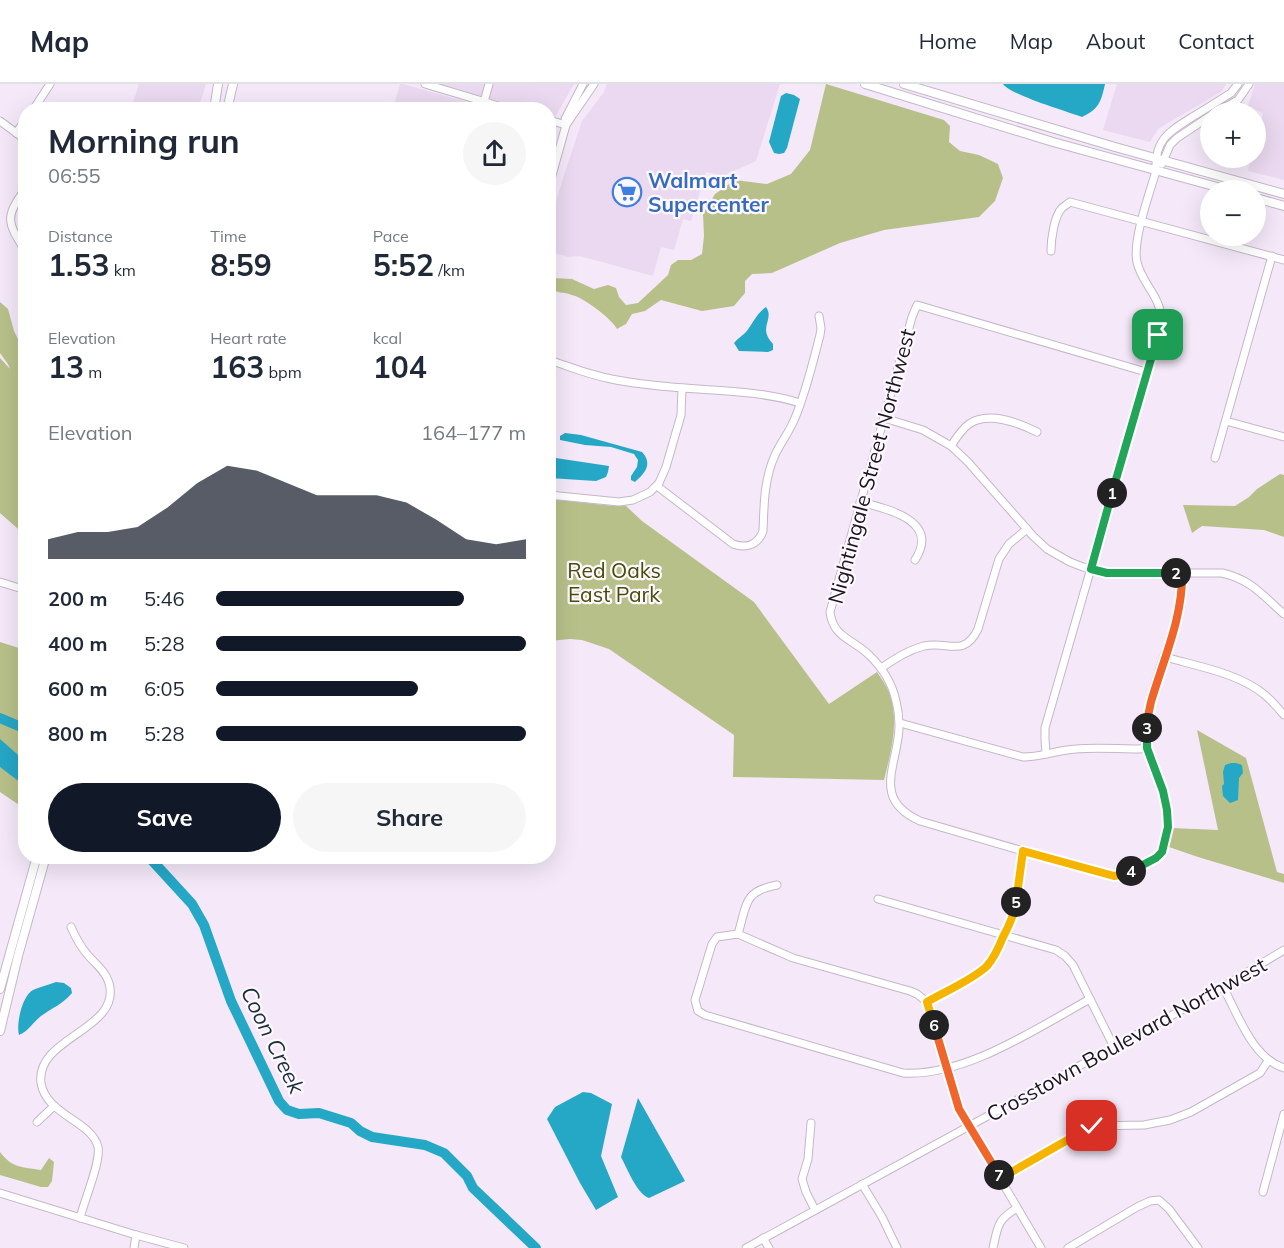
<!DOCTYPE html>
<meta charset="utf-8">
<style>
body{margin:0;font-family:Mulish,sans-serif;background:#f6f6f7;color:#1f2937;height:100vh;display:flex;flex-direction:column;font-size:22px;white-space:nowrap}
*{box-sizing:border-box;margin:0}
p{font-size:20px;color:#747a83}
.icon{flex:none;width:33px;height:33px;fill:none;stroke:currentColor;stroke-width:2;stroke-linecap:round;stroke-linejoin:round}
.map{position:relative;flex:1;overflow:hidden}
.panel{position:absolute;left:18px;top:18px;width:538px;height:762px;display:flex;flex-direction:column;background:#fff;border-radius:24px;box-shadow:0 6px 24px #0002}
.panel>*{flex:none}
.buttons{position:absolute;left:1200px;top:18px;display:grid;gap:12px}
.buttons a{display:grid;place-items:center;width:66px;height:66px;border-radius:50%;background:#fff;box-shadow:0 6px 24px #0002;font-size:30px}
.pin{position:absolute;display:grid;place-items:center;width:51px;height:51px;color:#fff;margin:-26px;border-radius:12px;box-shadow:0 3px 9px #0006}
.km{position:absolute;width:30px;height:30px;margin:-15px;border-radius:50%;background:#222;color:#fff;font-size:16px;line-height:30px;text-align:center}
.round{display:grid;place-items:center;flex:none;width:63px;height:63px;border-radius:32px;background:#f6f6f7}
.summary{display:flex;align-items:center;justify-content:space-between;height:102px;padding:0 30px}
h1{font-size:33px;font-weight:700;line-height:45px}
.metrics{display:grid;grid-template-columns:repeat(3,1fr);gap:9px;height:102px;padding:6px 30px}
.metrics div{display:grid;align-content:center}
.metrics b{font-size:30px;font-weight:700}
.metrics small{font-size:16px;font-weight:400}
.metrics p{font-size:16px}
.chart{height:168px;padding:12px 30px}
.chart p{display:flex;justify-content:space-between}
.chart svg{width:100%;height:108px;margin-top:6px;fill:#111827;opacity:.7}
.action{display:flex;gap:12px;margin-top:auto;padding:12px 30px}
.action a{flex:1;height:69px;border-radius:36px;background:#111827;color:#fff;font-size:24px;font-weight:700;line-height:69px;text-align:center}
.action a+a{background:#f6f6f7;color:#1f2937}
ul{padding:0 30px;list-style:none;font-size:20px}
li{display:grid;grid-template-columns:96px 72px 1fr;align-items:center;height:45px}
li i{height:15px;border-radius:8px;background:#111827}
header{display:flex;align-items:center;gap:36px;box-sizing:border-box;height:84px;padding:0 30px;background:#fff;border-bottom:2px solid #e0e1e3}
header strong{font-size:28px}
nav{display:flex;gap:33px;margin-inline-start:auto;font-size:21px}
.map>svg:first-child{display:block}
</style>
<header>
<strong>Map</strong>
<nav><a>Home</a><a>Map</a><a>About</a><a>Contact</a></nav>
</header>
<div class="map">
<svg width="1284" height="1164" viewBox="0 0 1284 1164">
<rect width="100%" height="100%" fill="#f4e8f9"/>
<g fill="#ead9f0">
<polygon points="139,0 206,0 198,25 131,25"/>
<polygon points="400,0 403,0 488,24 488,26 393,25"/>
<polygon points="437,0 574,0 555,33 549,31 549,26 528,25"/>
<polygon points="607,0 780,0 756,77 723,92 706,88 691,137 683,135 674,166 661,163 653,192 580,172 568,173 549,167 549,142 563,94 582,37 604,8"/>
<polygon points="1117,0 1226,0 1222,7 1158,45 1150,58 1103,46"/>
<polygon points="1255,0 1284,0 1284,96 1248,87 1251,74 1256,74 1256,58 1263,29 1248,22"/>
</g>
<g fill="#b8c08a">
<path d="M 826,0 L 944,36 L 950,42 L 949,58 L 960,67 L 979,71 L 998,80 L 1003,94 L 995,117 L 979,133 L 884,146 L 840,159 L 772,189 L 752,190 L 745,197 L 745,209 L 734,222 L 702,227 L 661,216 L 645,227 L 632,230 L 626,240 L 617,245 C 611,234 584,214 572,211 C 564,208 557,209 549,205 L 549,199 L 553,194 L 572,195 L 594,205 L 608,201 L 616,204 L 619,213 L 626,221 L 638,219 L 668,191 L 671,181 L 678,176 L 691,176 L 702,170 L 704,152 L 703,130 L 715,110 L 735,96 L 767,100 L 791,90 L 810,66 Z"/>
<polygon points="0,218 8,225 14,247 25,269 25,300 21,301 26,307 25,451 0,429 0,274 10,285 8,280 0,269"/>
<polygon points="1280,390 1284,391 1284,453 1264,446 1202,442 1192,449 1183,421 1235,422 1249,413 1257,405"/>
<path d="M 549,415 L 614,422 L 626,422 L 642,437 L 754,518 L 829,620 L 877,588 C 881,594 886,601 889,608 C 900,638 891,667 884,696 L 733,693 L 734,651 L 609,565 L 582,556 L 570,555 L 549,557 Z"/>
<polygon points="0,558 25,566 25,725 0,708"/>
<polygon points="1197,646 1246,674 1277,788 1284,790 1284,799 1198,773 1169,763 1172,744 1218,746"/>
<path d="M 0,1068 C 12,1084 22,1083 41,1086 L 49,1074 L 54,1078 L 52,1097 L 48,1103 L 41,1103 L 0,1091 Z"/>
</g>
<g fill="#25a7c6">
<path d="M 1003,0 L 1105,0 C 1101,18 1099,25 1082,33 C 1066,27 1011,11 1003,0 Z"/>
<polygon points="786,9 794,11 800,15 787,64 784,69 779,70 774,69 769,58 781,12"/>
<path d="M 766,223 C 775,236 757,243 773,260 L 773,266 L 768,268 L 739,267 L 734,259 C 738,254 742,252 746,248 C 753,239 757,229 766,223 Z"/>
<path d="M 565,349 L 581,351 L 642,368 C 653,380 645,389 635,398 L 631,396 L 631,392 L 637,383 L 638,376 L 634,370 L 611,363 L 585,361 L 560,356 L 560,352 Z"/>
<polygon points="549,373 609,382 608,388 606,393 596,397 549,394"/>
<polygon points="0,655 25,677 25,702 0,683"/>
<polygon points="1231,679 1236,679 1242,681 1243,689 1239,694 1238,716 1230,719 1223,712 1222,702 1224,700 1223,688 1225,681"/>
<path d="M 56,898 L 64,899 L 71,904 L 72,909 C 63,920 52,924 41,932 C 33,938 29,947 19,951 C 16,940 22,912 33,906 C 39,903 49,901 56,898 Z"/>
<polygon points="583,1008 591,1009 612,1020 601,1072 618,1113 596,1126 580,1099 547,1035 555,1023"/>
<path d="M 638,1014 L 685,1097 L 649,1114 C 637,1110 627,1084 621,1073 Z"/>
</g>
<g fill="none" stroke-linecap="round" stroke-linejoin="round">
<g stroke="#25a7c6" stroke-width="10">
<polyline points="0,634 26,645"/>
<polyline points="148,772 192,820 204,841 231,917 279,1017 287,1026 299,1030 319,1029 351,1039 360,1047 372,1053 425,1061 444,1069 467,1092 473,1104 536,1164"/>
</g>
<g stroke="#c4b8c8" stroke-width="9">
<g id="minor">
<polyline points="425,0 512,26"/>
<polyline points="484,18 489,0"/>
<polyline points="33,26 50,0"/>
<polyline points="1216,28 1238,16 1249,0"/>
<polyline points="549,36 566,41"/>
<polyline points="0,37 26,56"/>
<polyline points="566,41 594,0"/>
<polyline points="16,49 26,35"/>
<polyline points="1162,80 1170,61 1177,54 1210,32"/>
<polyline points="549,102 566,41 565,35 583,0"/>
<path d="M 26,104 C 4,134 7,138 26,168"/>
<path d="M 1051,167 C 1051,156 1054,132 1062,124 C 1063,123 1069,119 1070,118 L 1284,176"/>
<path d="M 549,276 C 568,282 587,290 607,294 C 628,299 650,301 671,303 C 715,307 758,306 800,319"/>
<path d="M 1146,288 L 917,221 L 912,233 L 830,528 C 833,553 852,555 868,570 C 882,583 892,599 896,617 C 899,629 900,641 898,654 C 893,689 876,717 920,737 L 1023,767 L 1114,792 C 1128,790 1160,777 1164,762 C 1173,734 1164,708 1154,682 C 1152,676 1149,670 1148,665 C 1146,659 1147,652 1147,646 C 1148,593 1183,545 1182,489"/>
<path d="M 884,334 L 923,346 L 951,362 L 968,378 L 1033,452 L 1047,465 L 1070,478 L 1083,483 L 1107,489 L 1222,489 C 1252,496 1262,511 1284,530"/>
<polyline points="1226,337 1284,353"/>
<path d="M 951,362 C 956,354 962,345 969,340 C 988,327 1019,339 1037,348"/>
<polyline points="1215,374 1272,172"/>
<path d="M 657,402 L 733,460 C 746,465 758,461 763,447 C 764,421 764,395 775,371 C 781,358 790,347 795,334 C 806,308 813,278 820,251 L 821,244 L 819,232"/>
<polyline points="549,411 619,418 633,416 650,408 659,399 666,383 681,331 682,304"/>
<path d="M 860,418 C 889,425 940,437 915,476"/>
<polyline points="0,498 26,506"/>
<path d="M 1165,573 C 1196,582 1239,589 1265,611 C 1272,617 1278,624 1284,631"/>
<path d="M 881,584 C 895,575 908,566 924,562 C 948,557 964,574 978,545 L 999,475 L 1009,460 L 1027,445"/>
<path d="M 900,639 L 1023,673 C 1041,673 1057,666 1076,665 C 1096,663 1118,665 1139,665 L 1147,664"/>
<path d="M 1046,670 L 1045,655 L 1045,644 L 1158,251 C 1159,245 1161,239 1161,233 C 1160,212 1141,198 1137,178 C 1132,157 1150,108 1156,87 C 1154,55 1170,47 1194,32 C 1206,25 1218,17 1231,9 L 1238,0"/>
<polyline points="878,815 1056,866 1065,872 1073,881 1114,963"/>
<path d="M 71,843 C 75,852 80,862 87,870 C 95,880 105,886 109,899 C 122,946 35,953 41,999 C 46,1031 92,1037 98,1063 C 101,1078 84,1117 80,1134"/>
<path d="M 738,850 L 717,853 L 712,860 L 695,916 L 698,927 L 705,931 L 722,936 L 903,989 C 965,993 1037,944 1090,915"/>
<polyline points="738,850 793,874 910,907 917,910 927,918 959,1025 1041,1164"/>
<path d="M 738,850 C 747,821 743,807 777,801"/>
<path d="M 1223,903 C 1238,930 1252,974 1284,984"/>
<polyline points="927,918 981,887 992,875 1014,828 1023,767"/>
<polyline points="37,1038 54,1022"/>
<polyline points="811,1039 808,1075 802,1095 806,1108 815,1126"/>
<polyline points="1001,1094 1092,1042 1144,1041 1170,1036 1191,1028 1260,989 1268,977"/>
<polyline points="862,1100 882,1133 897,1164"/>
<polyline points="1263,1108 1284,1030"/>
<polyline points="0,1109 136,1151 184,1164"/>
<polyline points="763,1154 769,1164"/>
<polyline points="134,1164 136,1151"/>
<polyline points="746,1164 1209,911 1284,866"/>
<path d="M 993,1164 C 998,1142 997,1136 1017,1124"/>
<polyline points="1068,1164 1137,1123 1150,1117 1159,1116 1169,1125 1198,1164"/>
</g>
</g>
<g stroke="#c4b8c8" stroke-width="10">
<g id="major">
<polyline points="865,0 1053,58 1228,106"/>
<polyline points="904,0 1115,63 1284,110"/>
<polyline points="214,26 218,0"/>
<polyline points="227,26 233,0"/>
<polyline points="1256,114 1284,122"/>
<polyline points="0,905 37,772"/>
<polyline points="0,947 18,872 46,772"/>
</g>
</g>
<use href="#minor" stroke="#fff" stroke-width="7"/>
<use href="#major" stroke="#fff" stroke-width="8"/>
</g>
<g fill="none" stroke-linecap="round" stroke-linejoin="round">
<g stroke="#fff" stroke-width="12">
<polyline id="split-1" points="1112,409 1158,251"/>
</g>
<g stroke="#fff" stroke-width="12">
<polyline id="split-2" points="1112,409 1091,485 1107,489 1176,489"/>
</g>
<g stroke="#fff" stroke-width="12">
<path id="split-3" d="M 1147,644 L 1148,632 L 1151,618 C 1163,576 1183,534 1182,489 L 1176,489"/>
</g>
<g stroke="#fff" stroke-width="12">
<polyline id="split-4" points="1131,787 1156,774 1162,768 1168,743 1167,726 1163,707 1147,664 1147,644"/>
</g>
<g stroke="#fff" stroke-width="12">
<polyline id="split-5" points="1016,818 1023,767 1114,792 1125,790 1131,787"/>
</g>
<g stroke="#fff" stroke-width="12">
<path id="split-6" d="M 934,941 L 927,918 C 944,908 974,895 987,882 C 994,874 999,863 1003,853 C 1009,842 1014,831 1016,818"/>
</g>
<g stroke="#fff" stroke-width="12">
<polyline id="split-7" points="934,941 959,1025 999,1091"/>
</g>
<g stroke="#fff" stroke-width="12">
<polyline id="split-8" points="999,1091 1001,1094 1092,1042"/>
</g>
<use href="#split-1" stroke="#22a559" stroke-width="8"/>
<use href="#split-2" stroke="#22a559" stroke-width="8"/>
<use href="#split-3" stroke="#f0652b" stroke-width="8"/>
<use href="#split-4" stroke="#22a559" stroke-width="8"/>
<use href="#split-5" stroke="#f5b400" stroke-width="8"/>
<use href="#split-6" stroke="#f5b400" stroke-width="8"/>
<use href="#split-7" stroke="#f0652b" stroke-width="8"/>
<use href="#split-8" stroke="#f5b400" stroke-width="8"/>
</g>
<defs>
<g id="supermarket-ring" transform="scale(1.5)"><circle r="9.5" fill="#fdf8ff" stroke="#3f7fe0" stroke-width="1.5"/><path d="M-6-5.5h2.5l.6 2H6L4.5 2H-2.5L-4.4-4H-6ZM-1.5 3.2a1.3 1.3 0 1 0 .1 0ZM3 3.2a1.3 1.3 0 1 0 .1 0Z" fill="#3f7fe0"/></g>
</defs>
<g fill-rule="evenodd">
<use href="#supermarket-ring" x="627" y="108"/>
</g>
<g text-anchor="middle" dominant-baseline="central" stroke-width="4.5" stroke-linejoin="round" paint-order="stroke">
<g font-size="21" font-weight="bold" fill="#366cbe" stroke="#fdf8ff" text-anchor="start">
<text x="648" y="96">Walmart<tspan x="648" dy="24">Supercenter</tspan></text>
</g>
<g font-size="21" fill="#1a161c" stroke="#fdf8ff">
<text transform="translate(871 382) rotate(-75)">Nightingale Street Northwest</text>
<text transform="translate(1126 955) rotate(-29)">Crosstown Boulevard Northwest</text>
</g>
<g font-size="21" fill="#484e08" stroke="#fdf8ff">
<text x="614" y="486">Red Oaks<tspan x="614" dy="24">East Park</tspan></text>
</g>
<g font-size="22" font-style="italic" fill="#1c3037" stroke="#fdf8ff">
<text transform="translate(273 956) rotate(64)">Coon Creek</text>
</g>
</g>
</svg>
<div class="buttons">
<a>+</a>
<a>−</a>
</div>
<div class="pin" style="left:1158px;top:251px;background:#1e9e55"><svg class="icon" aria-label="arrive" viewBox="0 0 24 24"><path d="M6 21V4h12l-3 4 3 4H6"/></svg></div>
<div class="pin" style="left:1092px;top:1042px;background:#d93025"><svg class="icon" aria-label="check" viewBox="0 0 24 24"><path d="M5 12l5 5 9-10"/></svg></div>
<b class="km" style="left:1112px;top:409px">1</b>
<b class="km" style="left:1176px;top:489px">2</b>
<b class="km" style="left:1147px;top:644px">3</b>
<b class="km" style="left:1131px;top:787px">4</b>
<b class="km" style="left:1016px;top:818px">5</b>
<b class="km" style="left:934px;top:941px">6</b>
<b class="km" style="left:999px;top:1091px">7</b>
<section class="panel">
<div class="summary"><div><h1>Morning run</h1><p>06:55</p></div><a class="round"><svg class="icon" aria-label="share" viewBox="0 0 24 24"><path d="M12 15V3M7 8l5-5 5 5M5 13v7h14v-7"/></svg></a></div>
<div class="metrics">
<div><p>Distance</p><b>1.53<small> km</small></b></div>
<div><p>Time</p><b>8:59</b></div>
<div><p>Pace</p><b>5:52<small> /km</small></b></div>
</div>
<div class="metrics">
<div><p>Elevation</p><b>13<small> m</small></b></div>
<div><p>Heart rate</p><b>163<small> bpm</small></b></div>
<div><p>kcal</p><b>104</b></div>
</div>
<div class="chart"><p><span>Elevation</span>164–177 m</p>
<svg viewBox="0 0 160 44" preserveAspectRatio="none"><path d="M0 44V36L10 33L20 33L30 31L40 23L50 13L60 6L70 8L80 13L90 18L100 18L110 18L120 21L130 28L140 36L150 38L160 36V44z"/></svg>
</div>
<ul>
<li><b>200 m</b>5:46<i style="width:80%"></i></li>
<li><b>400 m</b>5:28<i style="width:100%"></i></li>
<li><b>600 m</b>6:05<i style="width:65%"></i></li>
<li><b>800 m</b>5:28<i style="width:100%"></i></li>
</ul>
<div class="action"><a>Save</a><a>Share</a></div>
</section>
</div>
